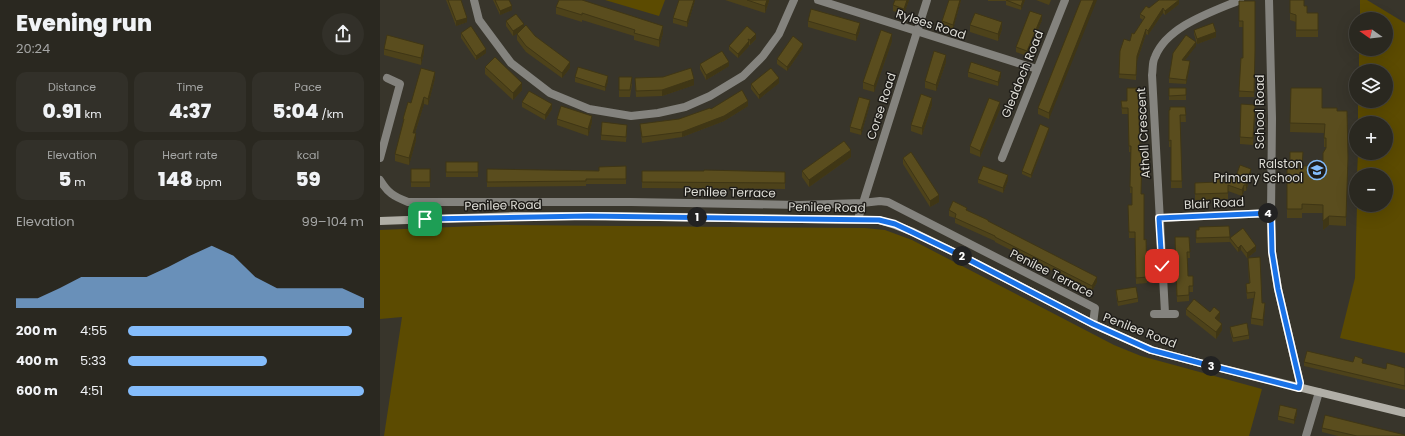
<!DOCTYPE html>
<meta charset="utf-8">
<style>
body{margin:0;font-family:Poppins,sans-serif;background:#323029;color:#f1f3f6;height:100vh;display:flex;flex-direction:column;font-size:15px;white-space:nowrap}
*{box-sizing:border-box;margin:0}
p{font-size:13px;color:#a5a6a5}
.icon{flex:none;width:22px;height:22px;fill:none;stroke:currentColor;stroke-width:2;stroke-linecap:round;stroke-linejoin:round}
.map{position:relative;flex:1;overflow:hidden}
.drawer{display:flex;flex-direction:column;background:#2a2820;width:380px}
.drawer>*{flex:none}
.needle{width:26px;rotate:284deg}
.buttons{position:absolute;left:969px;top:12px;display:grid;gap:8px}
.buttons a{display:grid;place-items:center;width:44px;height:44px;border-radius:50%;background:#2a2820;box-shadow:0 4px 16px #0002,0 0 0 1px #46443e;font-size:20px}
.pin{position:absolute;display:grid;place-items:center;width:34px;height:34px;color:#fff;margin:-17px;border-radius:8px;box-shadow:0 2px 6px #0006}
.km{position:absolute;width:20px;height:20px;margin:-10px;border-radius:50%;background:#222;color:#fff;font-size:11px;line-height:20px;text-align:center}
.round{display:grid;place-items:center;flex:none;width:42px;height:42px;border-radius:21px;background:#323029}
.summary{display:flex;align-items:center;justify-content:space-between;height:68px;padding:0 16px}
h1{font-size:22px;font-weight:800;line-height:30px}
.metrics{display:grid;grid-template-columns:repeat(3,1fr);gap:6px;height:68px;padding:4px 16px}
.metrics div{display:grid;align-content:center;border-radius:10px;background:#323029;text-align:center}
.metrics b{font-size:20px;font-weight:800}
.metrics small{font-size:11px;font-weight:400}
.metrics p{font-size:11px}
.chart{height:112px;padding:8px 16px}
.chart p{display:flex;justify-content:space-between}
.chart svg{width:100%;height:72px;margin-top:4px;fill:#84bcfb;opacity:.7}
ul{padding:0 16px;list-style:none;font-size:13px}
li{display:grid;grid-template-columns:64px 48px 1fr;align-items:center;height:30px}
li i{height:10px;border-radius:5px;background:#84bcfb}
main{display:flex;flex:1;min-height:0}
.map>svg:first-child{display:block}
</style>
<main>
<section class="drawer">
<div class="summary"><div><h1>Evening run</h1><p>20:24</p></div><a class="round"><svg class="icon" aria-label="share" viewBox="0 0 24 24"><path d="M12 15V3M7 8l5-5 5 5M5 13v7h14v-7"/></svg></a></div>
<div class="metrics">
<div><p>Distance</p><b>0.91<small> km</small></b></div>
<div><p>Time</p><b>4:37</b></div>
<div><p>Pace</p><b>5:04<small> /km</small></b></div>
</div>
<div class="metrics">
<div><p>Elevation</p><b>5<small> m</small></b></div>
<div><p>Heart rate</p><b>148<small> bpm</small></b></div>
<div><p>kcal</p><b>59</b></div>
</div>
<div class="chart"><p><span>Elevation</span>99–104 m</p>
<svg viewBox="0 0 160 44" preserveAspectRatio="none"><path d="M0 44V38L10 38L20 32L30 25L40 25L50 25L60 25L70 19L80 12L90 6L100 12L110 25L120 32L130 32L140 32L150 32L160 38V44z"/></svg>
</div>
<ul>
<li><b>200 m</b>4:55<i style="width:95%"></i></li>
<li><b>400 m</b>5:33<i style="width:59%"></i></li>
<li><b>600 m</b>4:51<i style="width:100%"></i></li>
</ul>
</section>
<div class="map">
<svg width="1025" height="436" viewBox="0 0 1025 436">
<rect width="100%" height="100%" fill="#38352b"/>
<g fill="#5c4b01">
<polygon points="225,0 285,0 279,16"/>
<polygon points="980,0 987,0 1025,23 1025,353 960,338 975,278 977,205 1006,205 1006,175 977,175 978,153 1006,153 1006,123 978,123 978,101 1006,101 1006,71 979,71 979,49 1006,49 1006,19 980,19"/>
<polygon points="120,225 485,228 505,230 532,240 734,345 761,356 882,389 869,436 4,436 22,317 0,319 0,230"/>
</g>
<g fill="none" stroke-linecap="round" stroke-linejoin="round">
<g stroke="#84837e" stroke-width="8">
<polyline points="94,0 99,20 131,63 170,93 209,109 251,116 278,113 305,107 330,96 363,76 383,56 399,34 414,0"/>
<polyline points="438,0 657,69"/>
<polyline points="889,0 892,118 891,213 892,252 898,289 920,383 919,388"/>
<polyline points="0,158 20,84 7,78"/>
<polyline points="622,158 685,0"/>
<path d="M 0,180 C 8,193 13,196 28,202 L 251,202 L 419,205 L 482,203 L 500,201 L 508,202 L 715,308 L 713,324"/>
<polyline points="779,218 891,213"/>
<polyline points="478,219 547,0"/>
<path d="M 785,313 L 772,75 C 773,70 772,62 775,57 C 787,26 832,12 860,0"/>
<polyline points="774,314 795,314"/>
<polyline points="926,436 939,392"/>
</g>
<polyline stroke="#b1afa7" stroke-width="8" points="0,221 134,216 208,216 499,220 515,225 533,232 578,254 713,324 771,350 820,363 1025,413"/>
</g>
<g fill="#4d421a">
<polygon points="66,0 81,0 87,22 76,26"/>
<polygon points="113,0 129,0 132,10 120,15"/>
<polygon points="179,0 283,33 279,47 254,40 254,36 202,20 202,22 176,14 176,7"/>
<polygon points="315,0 307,27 293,23 293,18"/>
<polygon points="345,0 389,0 389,1 385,13"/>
<polygon points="513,0 529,0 524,14 513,11 513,5 515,0"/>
<polygon points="581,0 573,29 562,26 562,21"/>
<polygon points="608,0 650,0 645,0 641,10 626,5 626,1 608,1"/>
<polygon points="656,0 671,0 669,5"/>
<polygon points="701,0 669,119 658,114 658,108"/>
<polygon points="910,0 924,6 927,13 938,13 938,37 916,37 916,22 910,20"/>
<polygon points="859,1 875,56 874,97 859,97 861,58 863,58 863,27 859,27"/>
<polygon points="799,4 785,15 783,13 768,35 766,34 757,61 756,80 739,78 740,51 750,41 754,34 763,20 760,18 760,14"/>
<polygon points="662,20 647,56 636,52 636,47"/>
<polygon points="126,21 144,27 190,68 182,78 146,52 137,40 137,34 139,32 133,36 126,26"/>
<polygon points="428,21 480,30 476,41 428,27"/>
<polygon points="590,25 622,29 618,41 590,32"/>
<polygon points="367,26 376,39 370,45 369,45 369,46 358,58 349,50 349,46"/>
<polygon points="814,30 836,37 817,44 814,34"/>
<polygon points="81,33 106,53 96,60 81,38"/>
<polygon points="512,41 494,92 483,89 483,82"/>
<polygon points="816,46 805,60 810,66 806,84 789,83 789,78"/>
<polygon points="423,48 407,71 397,64 397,59"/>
<polygon points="4,49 44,52 41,65 4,55"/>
<polygon points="566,62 556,91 545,88 545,81"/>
<polygon points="320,64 349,66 326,80 320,69"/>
<polygon points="105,67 142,90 133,100 105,74"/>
<polygon points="588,72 621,76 618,86 588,77"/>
<polygon points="195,77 228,81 225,91 195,82"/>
<polygon points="239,77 252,84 250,97 239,97"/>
<polygon points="55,78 48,105 44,104 35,133 36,140 29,165 15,161 15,154 23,125 23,119"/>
<polygon points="255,78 314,85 282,96 256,97"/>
<polygon points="399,83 379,99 371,89 371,84"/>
<rect x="789" y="88" width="17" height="12"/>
<polygon points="911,88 942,108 957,111 967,111 966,226 949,225 943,230 943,213 922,213 922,218 907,218 907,167 922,166 943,166 946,148 946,147 944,147 944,133 910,132"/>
<polygon points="741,101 747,101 761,194 764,240 766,239 767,283 756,284 755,238 749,238 748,205 752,205 752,193 750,193 751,152 749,152 748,114 742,114"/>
<polygon points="142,102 172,109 165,120 142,107"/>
<polygon points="490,104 481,135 470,132 470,127"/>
<polygon points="552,105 542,135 531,131 531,125"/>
<polygon points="368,106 344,121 302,137 262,143 260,124 299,119 331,109"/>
<polygon points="805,107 806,122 800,122 802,188 791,188 791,147 789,147 789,110"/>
<polygon points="620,109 600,157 590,153 590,146"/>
<polygon points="875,111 873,145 860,144 860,137"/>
<polygon points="177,119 212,122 208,136 177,125"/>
<polygon points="247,129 246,142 221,140 221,135"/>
<polygon points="669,130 651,178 642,174 642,171"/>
<polygon points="471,157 429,187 422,177 422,171"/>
<polygon points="523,158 559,202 550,207 523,164"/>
<rect x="66" y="162" width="32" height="15"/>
<polygon points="246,166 246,184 206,184 206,186 107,187 107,169 219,171"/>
<rect x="31" y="169" width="19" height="18"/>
<polygon points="262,171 405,172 405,189 262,188"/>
<polygon points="871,175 866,191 864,191 862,196 848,191 848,199 815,200 815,183 833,182 833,179 855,179"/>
<polygon points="598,179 628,180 623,193 598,183"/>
<polygon points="569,210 587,210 608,221 717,282 712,291 615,242 615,241 575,223 575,218 569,216"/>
<polygon points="849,226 850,242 816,243 816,230"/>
<polygon points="809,237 810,258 807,258 808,276 813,276 813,292 809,292 809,301 797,302 795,243"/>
<polygon points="850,238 876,251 867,258 861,250 858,252 850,242"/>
<polygon points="868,258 882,303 885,309 883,326 871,324 871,318 874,298 867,299 866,284 869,283"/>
<polygon points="736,290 758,298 758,302 738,306 736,295"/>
<polygon points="806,309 830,312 840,319 838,321 842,330 836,339 806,315"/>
<polygon points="850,327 869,335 869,339 853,342 850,331"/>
<polygon points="924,362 973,362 1006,369 1025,368 1025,390 924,366"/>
<polygon points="917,414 914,424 898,420 898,416"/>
<polygon points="942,428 1025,436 958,436 942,432"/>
</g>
<g fill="#3f3615">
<polygon points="314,0 315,0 307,27 307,22"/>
<polygon points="387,0 389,0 389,1 385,13 385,6"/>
<polygon points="527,0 529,0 524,14 524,9"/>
<polygon points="580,0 581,0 573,29 573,25"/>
<polygon points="643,0 645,0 641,10 641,6"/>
<polygon points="714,0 717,0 669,119 669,113"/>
<polygon points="799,0 799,4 785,15 785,11"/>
<polygon points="132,6 132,10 120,15 120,11"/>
<polygon points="783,8 783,13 768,35 768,31"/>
<polygon points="662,15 662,20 647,56 647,51"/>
<polygon points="87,18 87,22 76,26 76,21"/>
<polygon points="622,22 622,29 618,41 618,34"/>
<polygon points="480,23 480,30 476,41 476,35"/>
<polygon points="144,24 144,29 133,36 133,31"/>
<polygon points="283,26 283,33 279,47 279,40"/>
<polygon points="766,29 766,34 757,61 756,80 757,56"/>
<polygon points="836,32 836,37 817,44 817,39"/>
<polygon points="376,34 376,39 370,45 370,40"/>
<polygon points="512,34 512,41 494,92 494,86"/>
<polygon points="369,41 369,46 358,58 358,54"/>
<polygon points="816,42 816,46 802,64 802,60"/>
<polygon points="423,44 423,48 407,71 407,67"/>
<polygon points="44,45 44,52 41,65 41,58"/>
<polygon points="106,49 106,53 96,60 96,56"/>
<polygon points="566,55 566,62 556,91 556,85"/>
<polygon points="810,61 810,66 806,84 806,80"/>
<polygon points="190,62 190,68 182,78 182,73"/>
<polygon points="349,62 349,66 326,80 326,75"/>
<polygon points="55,72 55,78 48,105 48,99"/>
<polygon points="621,72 621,76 618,86 618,82"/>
<polygon points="228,76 228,81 225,91 225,87"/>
<polygon points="399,78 399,83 379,99 379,95"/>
<polygon points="314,79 314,85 282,96 282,90"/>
<polygon points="142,83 142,90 133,100 133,93"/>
<polygon points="44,97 44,104 33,139 33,133"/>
<polygon points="552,98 552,105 542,135 542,128"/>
<polygon points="490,100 490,104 481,135 481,130"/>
<polygon points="368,101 368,106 344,121 302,137 302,132"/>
<polygon points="620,102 620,109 600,157 600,151"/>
<polygon points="172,104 172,109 165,120 165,115"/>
<polygon points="212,116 212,122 208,136 208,129"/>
<polygon points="669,128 669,130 651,178 651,175"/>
<polygon points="36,133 36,140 29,165 29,158"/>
<polygon points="471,150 471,157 429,187 429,180"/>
<polygon points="871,169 871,175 866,191 866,185"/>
<polygon points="628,175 628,180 623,193 623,188"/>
<polygon points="864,185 864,191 862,196 862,190"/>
<polygon points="559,195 559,202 550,207 550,201"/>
<polygon points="949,216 949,225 943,230 943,221"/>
<polygon points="861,245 861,250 858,252 858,248"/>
<polygon points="876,246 876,251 867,258 867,253"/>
<polygon points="717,277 717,282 712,291 712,286"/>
<polygon points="885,303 885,309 883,326 883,320"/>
<polygon points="840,312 840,319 835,325 835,318"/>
<polygon points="842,324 842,330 836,339 836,332"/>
<polygon points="917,409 917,414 914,424 914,420"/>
</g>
<g fill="#5a4d1e" stroke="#3f3615">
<polygon points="68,0 81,0 87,18 76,21"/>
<polygon points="115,0 129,0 132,6 120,11"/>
<polygon points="179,0 202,0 283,26 279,40 254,33 255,30 202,13 202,15 176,7"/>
<polygon points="299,0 314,0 307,22 293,18"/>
<polygon points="367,0 387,0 385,6"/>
<polygon points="515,0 527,0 524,9 513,5"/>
<polygon points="569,0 580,0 573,25 562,21"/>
<polygon points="626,0 643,0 641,6"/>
<polygon points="701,0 714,0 669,113 658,108"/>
<polygon points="779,0 799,0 785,11 783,8 768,31 766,29 757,56 756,75 739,74 740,51 744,39 750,41 752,33 754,34 765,17 760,14 766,6 769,8"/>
<polygon points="910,0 924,0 924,6 927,6 927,13 938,13 938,30 916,30 916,15 910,13"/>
<polygon points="859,1 875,1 875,51 874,92 859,91 861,58 863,58 863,21 859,21"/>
<polygon points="431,9 480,23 476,35 428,21"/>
<polygon points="650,11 662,15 647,51 636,47"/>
<polygon points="595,13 622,22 618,34 590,25"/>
<polygon points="136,14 144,24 133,31 126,21"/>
<polygon points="833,23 836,32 817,39 814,30"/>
<polygon points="146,25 155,36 190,62 182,73 146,46 137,34"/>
<polygon points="91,26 106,49 96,56 81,33"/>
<polygon points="367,26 376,34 370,40 368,39 369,41 358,54 349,46"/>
<polygon points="501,30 512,34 494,86 483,82"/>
<polygon points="7,35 44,45 41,58 4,49"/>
<polygon points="806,35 816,42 802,60 810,61 806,80 789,78 793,53"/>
<polygon points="413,36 423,44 407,67 397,59"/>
<polygon points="342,51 349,62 326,75 320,64"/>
<polygon points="554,51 566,55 556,85 545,81"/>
<polygon points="115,57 142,83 133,93 105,67"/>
<polygon points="591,62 621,72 618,82 588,72"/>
<polygon points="198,67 228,76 225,87 195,77"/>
<polygon points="41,68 55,72 48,99 44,97 33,133 36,133 29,158 15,154 24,119 23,119 28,102 31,103"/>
<polygon points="311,68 314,79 282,90 256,91 255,78 283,77"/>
<polygon points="391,68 399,78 379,95 371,84"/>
<polygon points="239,77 252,77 250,90 239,90"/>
<polygon points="747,88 758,88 760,153 762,153 761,194 764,194 764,240 766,239 767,277 756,278 755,232 749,232 748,205 752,205 752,187 750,187 751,146 749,146 748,108 742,108 741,101 747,101"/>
<polygon points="789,88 806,88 806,95 789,96"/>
<polygon points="911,88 942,88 942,108 957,108 957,111 967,111 968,158 966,217 949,216 943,221 943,205 922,204 922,209 907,209 907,167 910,167 910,152 923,152 922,166 943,166 943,153 946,148 946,138 944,138 945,124 910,123"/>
<polygon points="362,90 368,101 344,116 302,132 262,137 260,124 299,119 330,108 331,109"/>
<polygon points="149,91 172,104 165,115 142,102"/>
<polygon points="541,94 552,98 542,128 531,125"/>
<polygon points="479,97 490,100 481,130 470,127"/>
<polygon points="609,98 620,102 600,151 590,146"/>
<polygon points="861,104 875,105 873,138 860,137"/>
<polygon points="181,106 212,116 208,129 177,119"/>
<polygon points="790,107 805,107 806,115 800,115 802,181 791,181 791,140 789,141 789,110 790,110"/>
<polygon points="222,122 247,125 246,137 221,135"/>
<polygon points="660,124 669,128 651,175 642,171"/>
<polygon points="464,141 471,150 429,180 422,171"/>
<polygon points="531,152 559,195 550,201 523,158"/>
<rect x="66" y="162" width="32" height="10"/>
<polygon points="860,165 871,169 866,185 864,185 862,190 848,185 848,193 815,194 815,183 837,182 833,181 833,179 855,179"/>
<polygon points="246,166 246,179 206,179 206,181 107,182 107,169 219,171 219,167"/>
<polygon points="603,166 628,175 623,188 598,179"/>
<rect x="31" y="169" width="19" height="13"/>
<polygon points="324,170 405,172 405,183 262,182 262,171 324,171"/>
<polygon points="573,201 587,208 586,210 608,220 608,221 717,277 712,286 615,237 615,236 575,218 576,214 569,210"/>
<polygon points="849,226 850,237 816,238 816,230 819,230 819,227"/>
<polygon points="863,228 876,246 867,253 861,245 858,248 850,238"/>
<polygon points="795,237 809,237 810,252 807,252 808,276 813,276 813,286 809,286 809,295 797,296"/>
<polygon points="880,257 882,303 885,303 883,320 871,318 875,292 867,293 866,284 870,283 868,258"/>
<polygon points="756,287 758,298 738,302 736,290"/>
<polygon points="814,299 830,312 834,307 840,312 835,318 842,324 836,332 806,309"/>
<polygon points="867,323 869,335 853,338 850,327"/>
<polygon points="927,351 973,362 975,356 983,359 982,363 1006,369 1007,363 1025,368 1025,386 924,362"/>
<polygon points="900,405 917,409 914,420 898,416"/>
<polygon points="945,415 1025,435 1025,436 977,436 942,428"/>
</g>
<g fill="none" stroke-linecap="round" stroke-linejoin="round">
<g stroke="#fff" stroke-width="8">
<polyline id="route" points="45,219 208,216 499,220 515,224 532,232 578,254 713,324 771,350 820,363 919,388 920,383 898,289 892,252 891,213 779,218 782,266"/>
</g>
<use href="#route" stroke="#1a73e8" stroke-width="5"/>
</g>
<defs>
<g id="school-ring" transform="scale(1)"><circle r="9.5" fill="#1e1c18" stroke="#84bcfb" stroke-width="1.5"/><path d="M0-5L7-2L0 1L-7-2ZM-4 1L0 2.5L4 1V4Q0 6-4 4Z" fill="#84bcfb"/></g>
</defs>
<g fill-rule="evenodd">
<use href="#school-ring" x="937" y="170"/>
</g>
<g text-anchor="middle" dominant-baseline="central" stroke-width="3" stroke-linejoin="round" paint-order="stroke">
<g font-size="12" fill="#dfded7" stroke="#1e1c18">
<text transform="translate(551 24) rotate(18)">Rylees Road</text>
<text transform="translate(642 74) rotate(-68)">Gleddoch Road</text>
<text transform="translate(501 106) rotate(-72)">Corse Road</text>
<text transform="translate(879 112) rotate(-90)">School Road</text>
<text transform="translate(763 133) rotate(-93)">Atholl Crescent</text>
<text transform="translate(350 192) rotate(1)">Penilee Terrace</text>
<text transform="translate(834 203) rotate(-3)">Blair Road</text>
<text transform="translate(123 205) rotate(-1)">Penilee Road</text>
<text transform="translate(447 207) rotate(1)">Penilee Road</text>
<text transform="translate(672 273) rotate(27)">Penilee Terrace</text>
<text transform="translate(760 330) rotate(21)">Penilee Road</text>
</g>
<g font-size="12" fill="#dfded7" stroke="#1e1c18" text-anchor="end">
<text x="923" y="163">Ralston<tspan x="923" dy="14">Primary School</tspan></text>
</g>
</g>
</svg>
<div class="buttons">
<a><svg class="needle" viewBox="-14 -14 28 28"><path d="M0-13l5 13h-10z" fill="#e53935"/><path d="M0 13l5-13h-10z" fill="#a5a6a5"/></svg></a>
<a><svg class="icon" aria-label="layers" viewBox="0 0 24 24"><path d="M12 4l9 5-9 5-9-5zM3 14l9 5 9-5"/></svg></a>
<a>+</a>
<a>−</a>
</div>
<div class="pin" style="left:45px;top:219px;background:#1e9e55"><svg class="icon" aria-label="arrive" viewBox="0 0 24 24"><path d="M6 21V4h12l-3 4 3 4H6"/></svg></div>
<div class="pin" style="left:782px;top:266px;background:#d93025"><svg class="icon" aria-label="check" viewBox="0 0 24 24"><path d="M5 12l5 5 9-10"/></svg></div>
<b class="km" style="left:317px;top:217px">1</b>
<b class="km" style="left:582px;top:256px">2</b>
<b class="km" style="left:831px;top:366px">3</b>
<b class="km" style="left:888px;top:213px">4</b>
</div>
</main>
